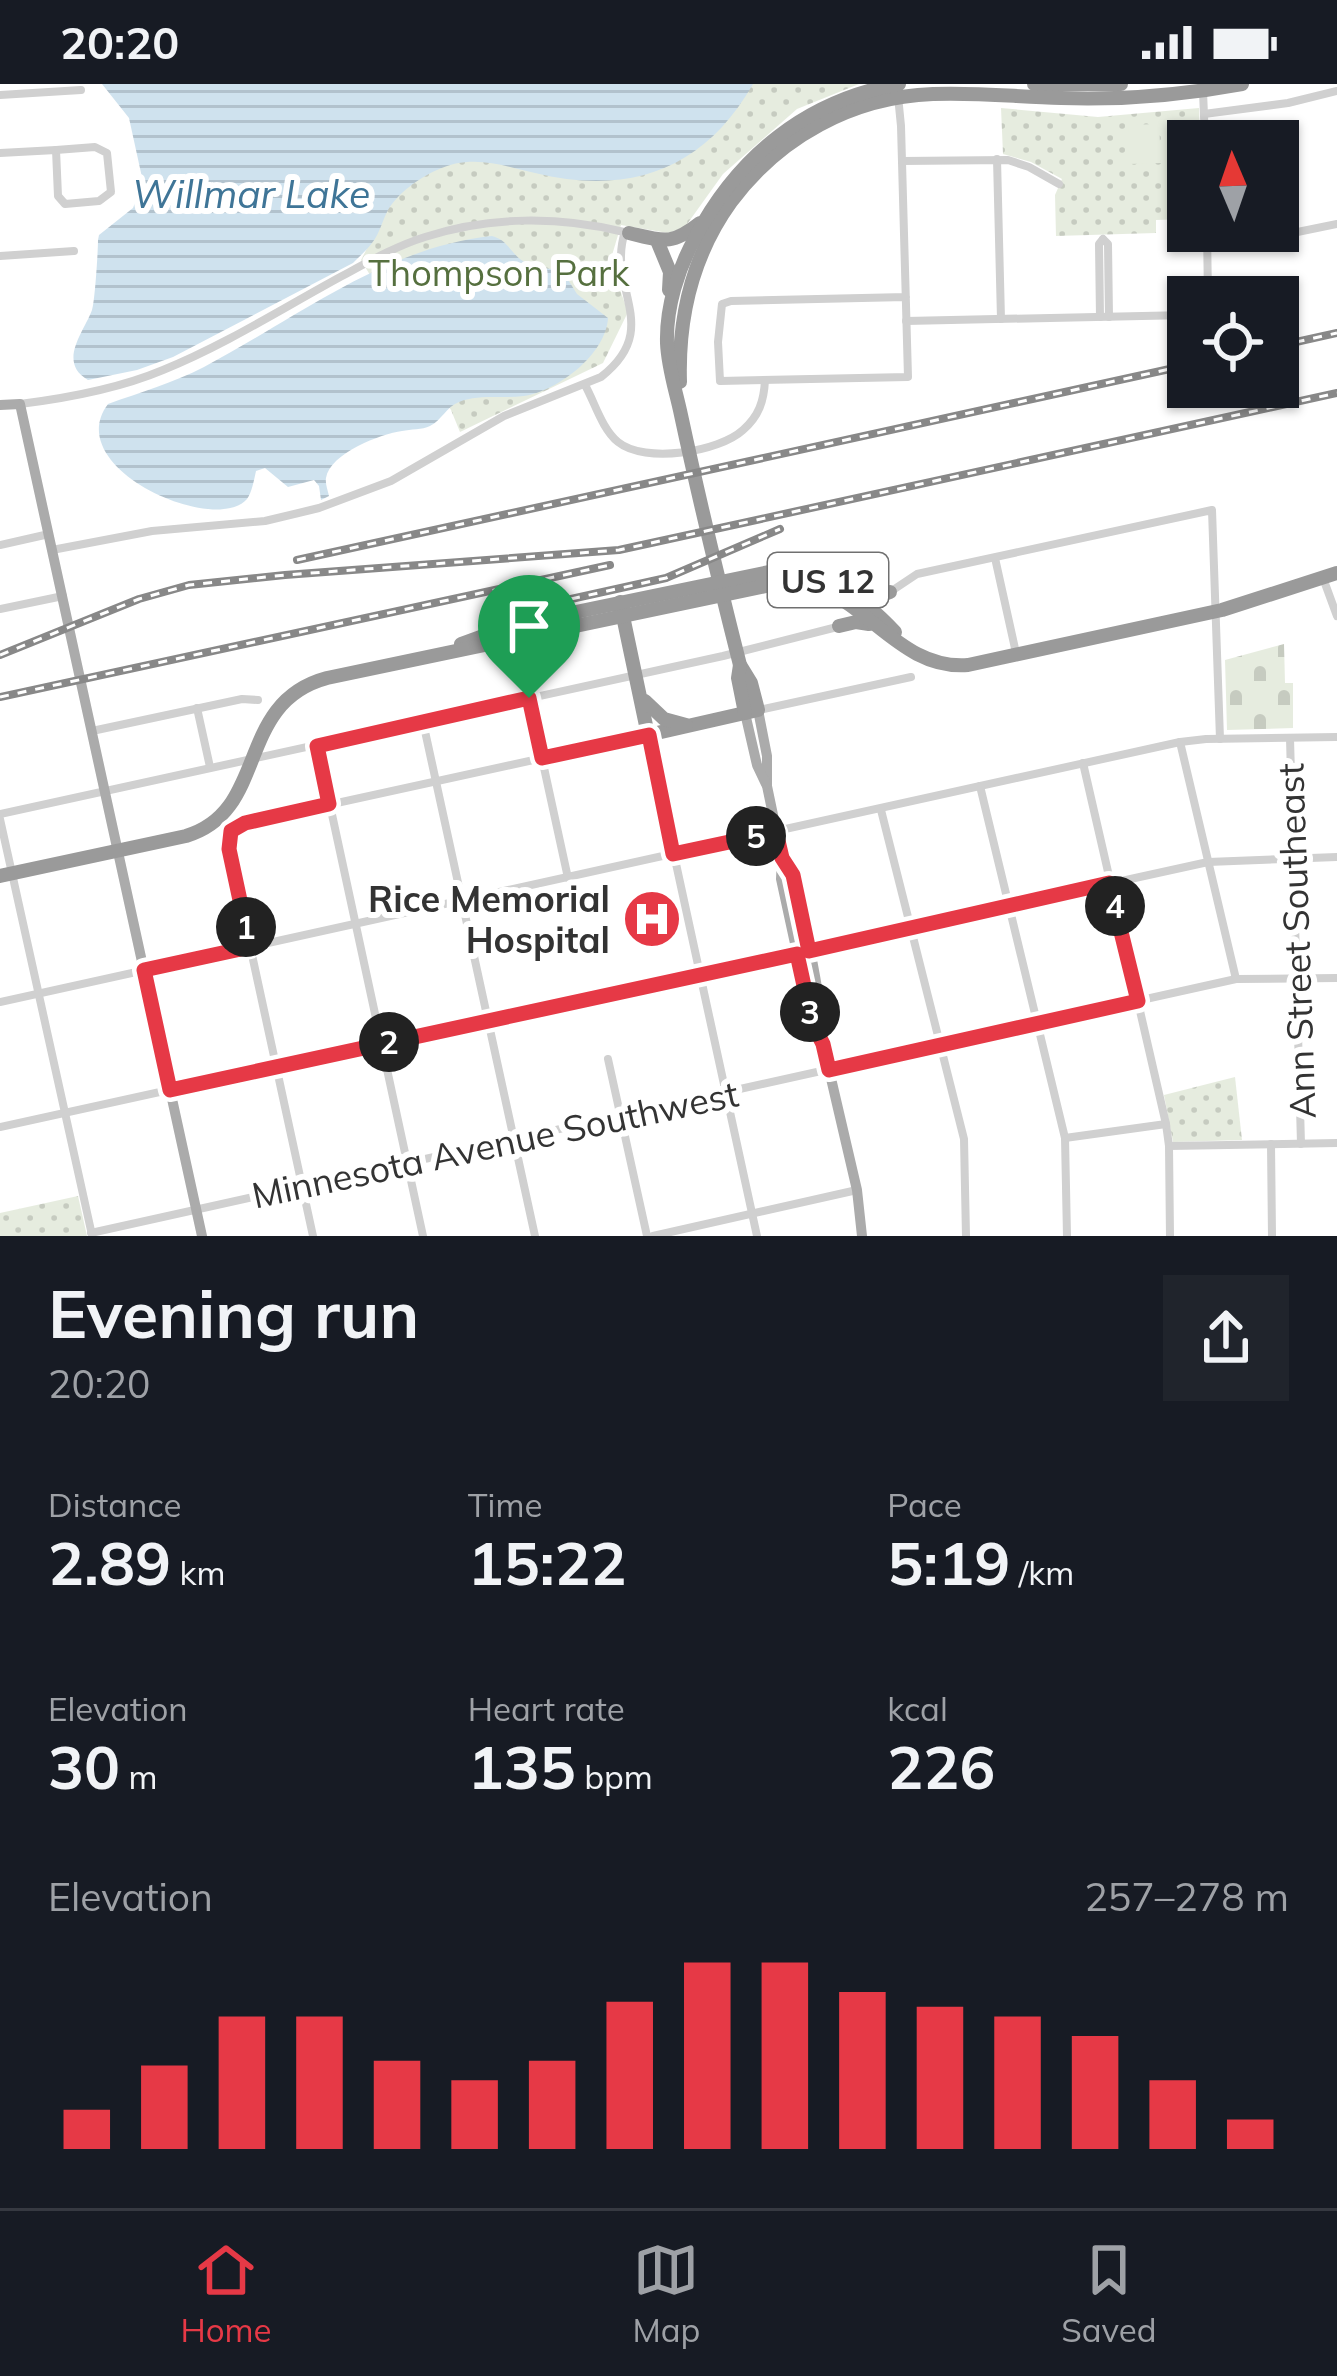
<!DOCTYPE html>
<meta charset="utf-8">
<style>
body{margin:0;font-family:Mulish,sans-serif;background:#20242c;color:#f1f3f6;height:100vh;display:flex;flex-direction:column;font-size:45px;white-space:nowrap}
*{box-sizing:border-box;margin:0}
p{font-size:39px;color:#9ea1a6}
.icon{flex:none;width:66px;height:66px;fill:none;stroke:currentColor;stroke-width:2;stroke-linecap:round;stroke-linejoin:round}
.map{position:relative;height:1152px;overflow:hidden}
.details{display:flex;flex-direction:column;background:#171b24;flex:1}
.details>*{flex:none}
.needle{width:78px;rotate:358deg}
.fabs{position:absolute;left:1167px;top:36px;display:grid;gap:24px}
.fabs a{display:grid;place-items:center;width:132px;height:132px;border-radius:0px;background:#171b24;box-shadow:0 3px 9px #0004;font-size:60px}
.pin{position:absolute;display:grid;place-items:center;width:102px;height:102px;color:#fff;margin:-123px -51px;border-radius:50% 50% 50% 0;rotate:-45deg;box-shadow:0 0 12px #0007}
.pin .icon{rotate:45deg}
.km{position:absolute;width:60px;height:60px;margin:-30px;border-radius:50%;background:#222;color:#fff;font-size:33px;line-height:60px;text-align:center}
.round{display:grid;place-items:center;flex:none;width:126px;height:126px;border-radius:0px;background:#20242c}
.summary{display:flex;align-items:center;justify-content:space-between;height:204px;padding:0 48px}
h1{font-size:66px;font-weight:700;line-height:90px}
.stats{display:grid;grid-template-columns:repeat(3,1fr);gap:18px;height:204px;padding:12px 48px}
.stats div{display:grid;align-content:center}
.stats b{font-size:60px;font-weight:700}
.stats small{font-size:33px;font-weight:400}
.stats p{font-size:33px}
.chart{height:336px;padding:24px 48px}
.chart p{display:flex;justify-content:space-between}
.chart svg{width:100%;height:216px;margin-top:12px;stroke:#e63946;stroke-width:6}
.status{display:flex;justify-content:space-between;align-items:center;height:84px;padding:0 60px;background:#171b24;direction:ltr}
.status svg{height:33px;fill:currentColor}
.tab-bar{display:flex;justify-content:space-around;align-items:center;height:168px;border-top:3px solid #363941;background:#171b24;font-size:33px;color:#9ea1a6}
.tab-bar a{display:grid;justify-items:center;gap:6px}
.tab-bar .on{color:#e63946}
.map>svg:first-child{display:block}
</style>
<div class="status"><b>20:20</b><svg viewBox="0 0 49 12"><path d="M0 12V9h3v3zM5 12V6h3v6zM10 12V3h3v9zM15 12V0h3v12zM26 1h20v11H26zM47 4h2v5h-2z"/></svg></div>
<div class="map">
<svg width="1337" height="1152" viewBox="0 0 1337 1152">
<defs>
<pattern id="cemetery-stones" width="16" height="16" patternUnits="userSpaceOnUse" patternTransform="scale(3)"><rect width="16" height="16" fill="#e6ecdf"/><path d="M2 7V4a2 2 0 0 1 4 0v3zM10 15v-3a2 2 0 0 1 4 0v3z" fill="#c6cbc0"/></pattern>
<pattern id="park-dots" width="8" height="8" patternUnits="userSpaceOnUse" patternTransform="scale(3)"><rect width="8" height="8" fill="#e6ecdf"/><path d="M2 2h.1M6 6h.1" fill="none" stroke="#c6cbc0" stroke-width="1.8" stroke-linecap="round"/></pattern>
<pattern id="water-rules" width="6" height="5" patternUnits="userSpaceOnUse" patternTransform="scale(3)"><rect width="6" height="5" fill="#cfe2ee"/><path d="M0 2.5h6" fill="none" stroke="#b2c2cd"/></pattern>
</defs>
<rect width="100%" height="100%" fill="#fff"/>
<polygon fill="url(#cemetery-stones)" points="1284,560 1285,599 1293,599 1293,644 1227,646 1225,576"/>
<g fill="url(#park-dots)">
<polygon points="744,0 859,0 797,25 723,90 685,143 668,149 621,141 610,178 628,228 603,279 460,348 451,326 361,176 399,102 444,77"/>
<polygon points="1001,24 1098,33 1199,24 1200,57 1188,57 1188,135 1156,136 1156,149 1056,152 1055,111 1062,95 1031,78 1003,70"/>
<polygon points="1235,993 1242,1056 1173,1058 1164,1011"/>
<polygon points="78,1112 87,1152 0,1152 0,1129"/>
</g>
<polygon fill="#e6ecdf" points="1159,40 1161,79 1129,80 1128,41"/>
<g fill="url(#water-rules)">
<path d="M 102,0 L 753,0 C 704,86 629,112 535,89 C 501,81 471,70 437,86 C 419,94 398,109 388,126 C 382,137 380,149 372,159 C 367,166 359,173 353,179 L 173,273 L 137,286 L 88,296 C 57,278 84,248 92,226 C 95,217 98,167 98,156 L 99,151 L 133,124 L 143,98 L 129,34 Z"/>
<path d="M 492,152 C 508,156 510,169 523,177 C 535,185 549,184 562,186 L 577,210 L 608,234 C 606,270 558,307 524,312 C 502,315 480,310 459,318 C 446,323 442,336 430,342 C 422,346 411,345 402,347 C 381,350 330,369 326,394 C 325,400 328,407 329,412 L 321,416 L 319,402 L 314,396 L 288,403 L 265,384 L 256,387 C 254,396 252,408 247,415 C 215,452 60,384 108,320 C 141,308 173,299 204,283 C 297,234 385,163 492,152 Z"/>
</g>
<g fill="none" stroke-linecap="round" stroke-linejoin="round">
<g stroke="#d0d0d0" stroke-width="8">
<polyline points="1203,7 1205,57"/>
<polyline points="0,11 81,6"/>
<polyline points="898,12 901,42 908,293 720,297 718,258 722,220 731,217 906,213"/>
<polyline points="1204,30 1288,19 1337,7"/>
<polygon points="95,63 107,69 111,108 99,117 65,120 58,112 56,66"/>
<polyline points="0,69 56,66"/>
<polyline points="997,75 1001,235"/>
<polyline points="902,77 1008,76 1029,83 1059,100"/>
<polyline points="1207,147 1208,213"/>
<polyline points="1103,155 1108,160 1109,233"/>
<polyline points="1207,155 1278,152 1337,140"/>
<polyline points="0,172 74,167"/>
<polyline points="1100,233 1099,160 1103,155"/>
<polyline points="906,237 1188,231"/>
<path d="M 585,301 C 595,319 602,345 618,358 C 645,380 719,368 743,346 C 759,332 764,317 765,296"/>
<path d="M 20,320 C 68,314 118,305 163,286 C 225,261 283,224 342,192 C 368,178 396,162 425,153 C 489,132 559,132 624,148"/>
<polyline points="0,461 49,450"/>
<path d="M 52,466 L 152,447 L 265,437 L 319,424 L 391,397 L 504,332 L 601,293 C 664,244 606,204 625,148"/>
<polyline points="995,474 1016,569"/>
<polyline points="1323,494 1337,532"/>
<polyline points="890,508 917,490 1212,426 1220,655"/>
<polyline points="0,525 63,512"/>
<polyline points="516,555 568,794"/>
<polyline points="197,624 210,683"/>
<polyline points="759,626 911,593"/>
<polyline points="423,638 535,1152"/>
<polyline points="92,647 242,615 258,616"/>
<polyline points="1290,654 1301,1060"/>
<polyline points="1180,658 1236,895"/>
<polyline points="317,661 423,1152"/>
<polyline points="1083,679 1166,1040 1169,1062 1170,1152"/>
<polyline points="980,702 1065,1054 1067,1152"/>
<polyline points="881,726 964,1055 966,1152"/>
<polyline points="0,730 723,572 837,543"/>
<polyline points="0,735 92,1151"/>
<polyline points="0,918 1180,658 1206,655 1337,653"/>
<polyline points="608,975 647,1152"/>
<polyline points="0,1043 1208,778 1337,773"/>
<polyline points="1065,1054 1166,1040"/>
<polyline points="1271,1060 1272,1152"/>
<polyline points="1169,1062 1337,1059"/>
<polyline points="91,1149 1236,895 1337,894"/>
<polyline points="313,1152 229,765 231,747 245,739 648,651 757,1152"/>
<polyline points="653,1152 857,1106"/>
</g>
<g stroke="#ababab" stroke-width="10">
<polyline points="0,321 20,320 202,1152"/>
<polyline points="758,626 767,672 767,702 782,774 781,795 812,938 821,957"/>
<polyline points="745,629 757,681 766,700"/>
<path d="M 782,774 C 799,794 825,932 823,960 L 857,1106 L 862,1152"/>
</g>
<g stroke="#9a9a9a" stroke-width="14">
<polyline points="1034,0 1121,0"/>
<path d="M 629,149 C 663,157 671,162 700,139"/>
<polyline points="658,159 670,188 669,206"/>
<path d="M 680,298 C 678,233 692,172 731,118 C 779,53 852,13 933,10 C 975,8 1018,13 1061,14 C 1121,16 1183,11 1242,0"/>
<polyline points="861,513 874,514 890,508"/>
<path d="M 620,518 L 648,651 L 758,626 L 751,599 L 740,581 C 719,498 699,415 681,331 C 676,307 668,284 667,259 C 666,223 678,185 695,154 C 738,72 807,16 899,0"/>
<polyline points="839,542 856,538 869,540"/>
<path d="M 461,560 L 513,541 L 774,487 C 825,486 861,512 895,548"/>
<polyline points="740,581 738,594 745,629"/>
<polyline points="645,617 664,635 686,641"/>
<path d="M 0,792 L 186,752 C 270,727 234,619 327,594 L 780,499 C 803,500 824,504 844,517 C 884,543 915,585 968,581 L 1222,526 L 1337,489"/>
</g>
<g stroke="#888" stroke-width="8">
<g id="rail">
<polyline points="1278,262 1337,249"/>
<polyline points="297,476 1188,281"/>
<polyline points="571,515 666,494 780,445"/>
<polyline points="0,571 139,515 189,501 285,491 619,466 1337,309"/>
<polyline points="0,613 610,481"/>
</g>
</g>
<use href="#rail" stroke="#fff" stroke-width="3" stroke-dasharray="9" stroke-linecap="butt"/>
</g>
<g fill="none" stroke-linecap="round" stroke-linejoin="round">
<g stroke="#fff" stroke-width="24">
<polygon id="route" points="529,614 542,674 649,651 673,770 776,748 782,774 793,791 809,867 1109,799 1138,917 829,986 823,960 812,938 797,870 170,1006 144,886 250,863 229,765 231,747 245,739 329,720 317,662"/>
</g>
<use href="#route" stroke="#e63946" stroke-width="15"/>
</g>
<defs>
<g id="hospital-disc" transform="scale(3)"><circle r="9.5" fill="#e63946" stroke="#fff"/><path d="M-5-5h3v3.5h4V-5h3V5h-3V1.5h-4V5h-3Z" fill="#fff"/></g>
</defs>
<g fill-rule="evenodd">
<use href="#hospital-disc" x="652" y="835"/>
</g>
<g text-anchor="middle" dominant-baseline="central" stroke-width="12" stroke-linejoin="round" paint-order="stroke">
<rect fill="#fff" stroke="#707070" stroke-width="3" x="768" y="469" width="120" height="54" rx="9"/>
<g font-size="33" font-weight="bold" fill="#333">
<text x="828" y="496">US 12</text>
</g>
<g font-size="36" fill="#56703f" stroke="#fff">
<text x="499" y="188">Thompson Park</text>
</g>
<g font-size="36" font-weight="bold" fill="#333" stroke="#fff" text-anchor="end">
<text x="610" y="814">Rice Memorial<tspan x="610" dy="41">Hospital</tspan></text>
</g>
<g font-size="36" fill="#333" stroke="#fff">
<text transform="translate(1296 857) rotate(-92)">Ann Street Southeast</text>
<text transform="translate(495 1060) rotate(-12)">Minnesota Avenue Southwest</text>
</g>
<g font-size="39" font-style="italic" fill="#3f7597" stroke="#fff">
<text x="251" y="109">Willmar Lake</text>
</g>
</g>
</svg>
<div class="fabs">
<a><svg class="needle" viewBox="-14 -14 28 28"><path d="M0-13l5 13h-10z" fill="#e53935"/><path d="M0 13l5-13h-10z" fill="#9ea1a6"/></svg></a>
<a><svg class="icon" aria-label="locate" viewBox="0 0 24 24"><circle cx="12" cy="12" r="6"/><path d="M12 2v4M12 18v4M2 12h4M18 12h4"/></svg></a>
</div>
<div class="pin" style="left:529px;top:614px;background:#1e9e55"><svg class="icon" aria-label="arrive" viewBox="0 0 24 24"><path d="M6 21V4h12l-3 4 3 4H6"/></svg></div>
<b class="km" style="left:246px;top:843px">1</b>
<b class="km" style="left:389px;top:958px">2</b>
<b class="km" style="left:810px;top:928px">3</b>
<b class="km" style="left:1115px;top:822px">4</b>
<b class="km" style="left:756px;top:752px">5</b>
</div>
<section class="details">
<div class="summary"><div><h1>Evening run</h1><p>20:20</p></div><a class="round"><svg class="icon" aria-label="share" viewBox="0 0 24 24"><path d="M12 15V3M7 8l5-5 5 5M5 13v7h14v-7"/></svg></a></div>
<div class="stats">
<div><p>Distance</p><b>2.89<small> km</small></b></div>
<div><p>Time</p><b>15:22</b></div>
<div><p>Pace</p><b>5:19<small> /km</small></b></div>
</div>
<div class="stats">
<div><p>Elevation</p><b>30<small> m</small></b></div>
<div><p>Heart rate</p><b>135<small> bpm</small></b></div>
<div><p>kcal</p><b>226</b></div>
</div>
<div class="chart"><p><span>Elevation</span>257–278 m</p>
<svg viewBox="0 0 160 44" preserveAspectRatio="none"><path d="M5 44V36M15 44V27M25 44V17M35 44V17M45 44V26M55 44V30M65 44V26M75 44V14M85 44V6M95 44V6M105 44V12M115 44V15M125 44V17M135 44V21M145 44V30M155 44V38"/></svg>
</div>
</section>
<nav class="tab-bar">
<a class="on"><svg class="icon" aria-label="home" viewBox="0 0 24 24"><path d="M3 11l9-7 9 7M6 9v11h12V9"/></svg>Home</a>
<a><svg class="icon" aria-label="map" viewBox="0 0 24 24"><path d="M3 6l6-2 6 2 6-2v14l-6 2-6-2-6 2zM9 4v14M15 6v14"/></svg>Map</a>
<a><svg class="icon" aria-label="saved" viewBox="0 0 24 24"><path d="M7 4h10v16l-5-4-5 4z"/></svg>Saved</a>
</nav>
